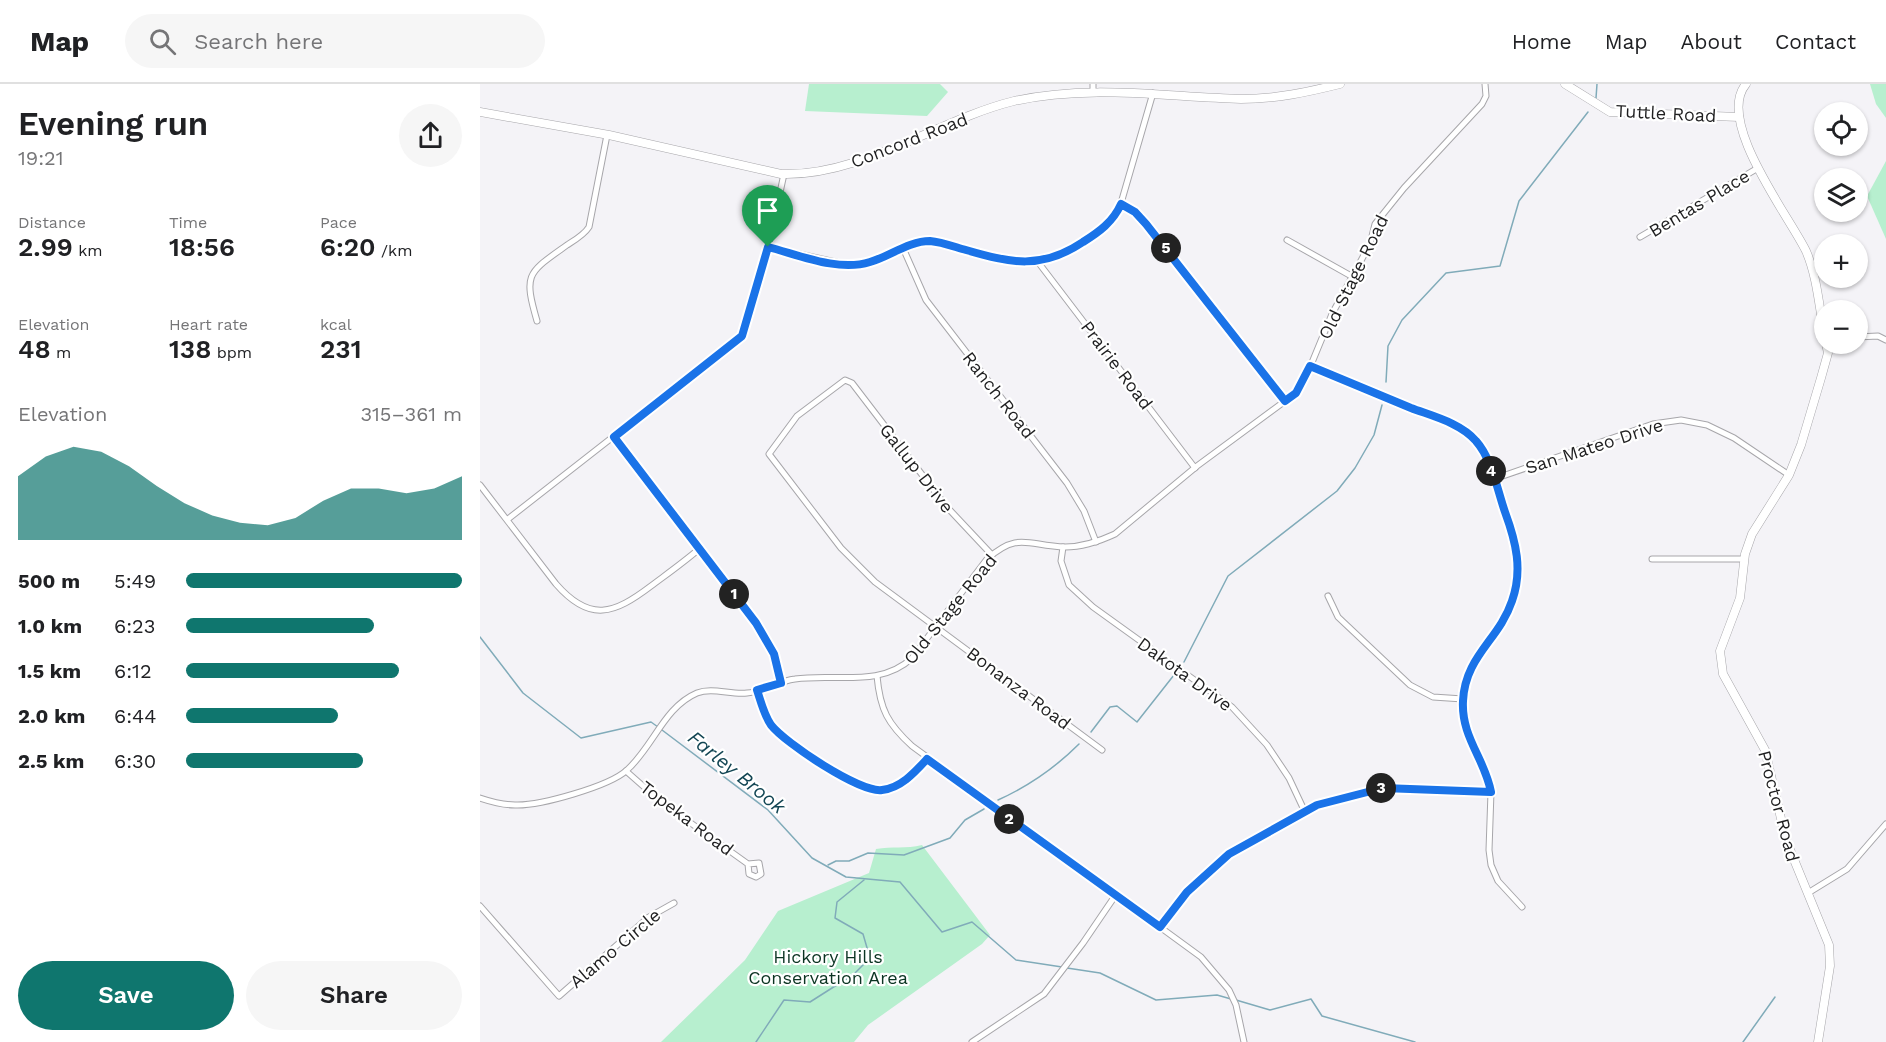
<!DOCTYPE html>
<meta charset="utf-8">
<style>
body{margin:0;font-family:"Work Sans",sans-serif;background:#f6f6f6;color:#202124;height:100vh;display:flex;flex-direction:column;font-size:22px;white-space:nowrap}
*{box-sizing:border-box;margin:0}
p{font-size:20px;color:#757577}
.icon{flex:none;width:33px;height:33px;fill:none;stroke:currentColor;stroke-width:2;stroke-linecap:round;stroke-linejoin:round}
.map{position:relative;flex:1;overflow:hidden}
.sheet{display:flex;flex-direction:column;background:#fff;width:480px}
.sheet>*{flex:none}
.controls{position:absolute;left:1334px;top:18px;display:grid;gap:12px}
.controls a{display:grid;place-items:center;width:54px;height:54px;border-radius:50%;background:#fff;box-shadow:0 2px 4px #0004;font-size:30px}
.pin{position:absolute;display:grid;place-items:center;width:51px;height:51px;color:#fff;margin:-62px -26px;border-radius:50% 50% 50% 0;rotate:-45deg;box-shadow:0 0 6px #0007}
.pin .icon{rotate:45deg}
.km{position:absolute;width:30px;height:30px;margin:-15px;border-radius:50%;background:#222;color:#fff;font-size:16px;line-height:30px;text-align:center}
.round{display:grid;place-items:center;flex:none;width:63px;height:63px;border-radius:32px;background:#f6f6f6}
.headline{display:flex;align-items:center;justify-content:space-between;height:102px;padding:0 18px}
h1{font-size:33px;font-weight:600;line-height:45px}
.figures{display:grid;grid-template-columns:repeat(3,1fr);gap:9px;height:102px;padding:6px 18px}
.figures div{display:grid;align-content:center}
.figures b{font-size:26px;font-weight:600}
.figures small{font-size:16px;font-weight:400}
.figures p{font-size:16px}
.chart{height:168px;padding:12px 18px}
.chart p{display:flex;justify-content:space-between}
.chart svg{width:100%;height:108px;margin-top:6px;fill:#0f766e;opacity:.7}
.action{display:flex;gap:12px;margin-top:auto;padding:12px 18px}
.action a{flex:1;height:69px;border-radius:36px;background:#0f766e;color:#fff;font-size:24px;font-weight:600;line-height:69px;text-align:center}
.action a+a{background:#f6f6f6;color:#202124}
ul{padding:0 18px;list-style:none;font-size:20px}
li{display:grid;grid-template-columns:96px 72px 1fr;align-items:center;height:45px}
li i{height:15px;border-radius:8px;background:#0f766e}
header{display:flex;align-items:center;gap:36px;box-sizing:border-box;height:84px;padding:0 30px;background:#fff;border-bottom:2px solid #e0e0e0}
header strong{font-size:28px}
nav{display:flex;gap:33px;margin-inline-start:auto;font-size:21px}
.search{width:420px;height:54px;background:#f6f6f6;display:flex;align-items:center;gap:15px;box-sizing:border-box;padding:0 21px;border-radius:33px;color:#757577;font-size:22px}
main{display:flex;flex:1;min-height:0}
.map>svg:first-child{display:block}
</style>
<header>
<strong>Map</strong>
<div class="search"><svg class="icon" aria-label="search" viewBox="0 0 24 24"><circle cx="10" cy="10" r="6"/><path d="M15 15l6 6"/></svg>Search here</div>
<nav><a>Home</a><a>Map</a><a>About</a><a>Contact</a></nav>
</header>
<main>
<section class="sheet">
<div class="headline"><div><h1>Evening run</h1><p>19:21</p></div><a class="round"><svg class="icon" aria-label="share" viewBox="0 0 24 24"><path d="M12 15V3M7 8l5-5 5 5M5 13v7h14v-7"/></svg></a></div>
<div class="figures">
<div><p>Distance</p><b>2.99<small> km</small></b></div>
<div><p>Time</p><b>18:56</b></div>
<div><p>Pace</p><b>6:20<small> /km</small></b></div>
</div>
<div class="figures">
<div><p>Elevation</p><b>48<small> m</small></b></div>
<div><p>Heart rate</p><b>138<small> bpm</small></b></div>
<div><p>kcal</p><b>231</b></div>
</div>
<div class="chart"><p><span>Elevation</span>315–361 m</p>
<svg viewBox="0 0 160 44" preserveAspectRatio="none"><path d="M0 44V18L10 10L20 6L30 8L40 14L50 22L60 29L70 34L80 37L90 38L100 35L110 28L120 23L130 23L140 25L150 23L160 18V44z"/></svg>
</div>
<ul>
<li><b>500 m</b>5:49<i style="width:100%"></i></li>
<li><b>1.0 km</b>6:23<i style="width:68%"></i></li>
<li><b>1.5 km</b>6:12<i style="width:77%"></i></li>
<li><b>2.0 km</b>6:44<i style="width:55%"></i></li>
<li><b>2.5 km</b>6:30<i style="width:64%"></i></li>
</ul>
<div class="action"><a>Save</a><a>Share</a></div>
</section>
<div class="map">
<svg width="1406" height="958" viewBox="0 0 1406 958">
<rect width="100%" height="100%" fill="#f4f3f7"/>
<g fill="#b7efcf">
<polygon points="329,0 460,0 468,8 447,32 325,27"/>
<polygon points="1390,0 1406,0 1406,34 1396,20"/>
<polygon points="1406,77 1406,155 1387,112"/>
<path d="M 442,761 L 510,851 L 502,860 L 388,941 L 374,958 L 181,958 L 265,876 L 298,827 L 389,789 L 396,765 C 412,762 426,765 442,761 Z"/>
</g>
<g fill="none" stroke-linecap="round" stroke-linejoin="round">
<g stroke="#80abb9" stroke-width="1.5">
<polyline points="1116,14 1117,0"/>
<polyline points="906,298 908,262 922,236 966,189 1020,182 1039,117 1108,28"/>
<polyline points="0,553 43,609 101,654 171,638 178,643"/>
<polyline points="704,578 748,492 857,407 875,384 894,351 902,321"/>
<polyline points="182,646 288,726 332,774 366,793 420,798 462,848 492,838 536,876 582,883"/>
<polyline points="611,648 630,623 637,622 657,638 694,591"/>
<path d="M 518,716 C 549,702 575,684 599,660"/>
<polyline points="348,781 356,777 369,777 388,769 424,771 470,754 485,736 504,725"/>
<polyline points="587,884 620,889 676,916 737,911 751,915"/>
<polyline points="756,916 790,926 831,915 842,932 935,958"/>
<polyline points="276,958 304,916 330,918 374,890 390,874 383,850 355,834 357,818 384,796"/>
<polyline points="1263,958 1295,913"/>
</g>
<g stroke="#a7a6aa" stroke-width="7">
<g id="minor">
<polyline points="613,7 613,0"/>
<polyline points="641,121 655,128 666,140 805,317"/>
<polyline points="1160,153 1278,84"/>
<polyline points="807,156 873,193"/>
<polyline points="288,163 369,181 390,178 428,162 449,157 534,178 558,178 584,169 618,148 639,126 673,9"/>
<polyline points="423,164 446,216 587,399 604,427 616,458"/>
<polyline points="558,178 715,384"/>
<path d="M 57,237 C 43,189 48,189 87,161 C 95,156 104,151 109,143 L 127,51"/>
<polyline points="1377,253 1398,252 1406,256"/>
<polyline points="830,282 976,342 992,352 1005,371 1032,447 1038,472 1037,496 1033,517 1022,538 993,577 986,598 982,622 988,654 1005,688 1011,708 1009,766 1011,781 1018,797 1042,823"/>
<polyline points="134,353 276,539 294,570 301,599"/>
<polyline points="1014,395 1173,340 1201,336 1227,341 1254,354 1309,391"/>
<path d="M 0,401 L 76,500 C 110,539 134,530 171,502 C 187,490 204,478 219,465"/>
<polyline points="28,435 262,252 289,159 304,90"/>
<polyline points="583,463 581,477 589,501 613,523 752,623 787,661 809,694 825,728"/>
<polyline points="512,471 466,422 372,299 365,296 317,332 289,370 361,464 395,498 622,666"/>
<polyline points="1172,475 1264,475"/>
<polyline points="848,512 858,533 930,601 953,613 983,615"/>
<path d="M 397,592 C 400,626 408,640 432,662 L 721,873 L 749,906 L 756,921 L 764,958"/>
<path d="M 277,606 C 281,618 284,631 291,641 C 305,659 380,709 402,706 C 421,704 435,688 447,675"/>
<polyline points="146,687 180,717 268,780 269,790 276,793 281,790 279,779 268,780"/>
<path d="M 0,714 C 12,718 23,721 35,721 C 60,722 130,702 147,686 C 173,663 184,623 217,609 C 232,603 251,611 267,609 C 283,608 298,597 315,595 C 355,589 400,604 432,574 L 507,475 C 539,447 548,462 585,463 C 602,463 620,457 635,450 L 717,382 L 816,309 L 826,293 L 852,230 L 890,160 L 895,140 L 924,104 L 1002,20 L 1006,12 L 1005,0"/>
<polyline points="1328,809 1367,785 1406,740"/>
<polyline points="0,822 79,912 169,833 194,819"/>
<polyline points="680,843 707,808 749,770 837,721 903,704 1011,708"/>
<polyline points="492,958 564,910 603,859 635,812"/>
</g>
</g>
<g stroke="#a7a6aa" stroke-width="9">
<g id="secondary">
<polyline points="1085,0 1130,28 1259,33"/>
<path d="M 1266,0 C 1235,37 1309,132 1326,167 C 1337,192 1339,222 1344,248"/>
<path d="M 0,28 L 129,51 L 301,90 C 381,93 457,36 534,17 C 609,0 686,13 761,15 C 796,15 828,8 860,0"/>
<polyline points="1338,958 1350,882 1349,861 1306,756 1285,666 1243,590 1240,567 1260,514 1265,470 1272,450 1309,391 1321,361 1341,294 1348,269 1346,260"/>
</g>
</g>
<use href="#minor" stroke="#fff" stroke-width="5"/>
<use href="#secondary" stroke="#fff" stroke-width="8"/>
</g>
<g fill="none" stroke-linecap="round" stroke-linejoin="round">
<g stroke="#fff" stroke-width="12">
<path id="route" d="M 641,120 L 655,128 L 666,140 L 805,317 L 816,309 L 830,282 C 864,296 898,310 931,324 C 952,332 981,339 996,357 C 1012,375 1017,405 1025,428 C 1036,458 1043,486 1032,517 C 1019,556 985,572 983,617 C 981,653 1005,675 1011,708 L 903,704 L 837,721 L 749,770 L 707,808 L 680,843 L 447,675 C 435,688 421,704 402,706 C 380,709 305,659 291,641 C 284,631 281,618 277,606 L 301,599 L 294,570 L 276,539 L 134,353 L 262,252 L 288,163 C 319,171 358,188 390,178 C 410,172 429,157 450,157 C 462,158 475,163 486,166 C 531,179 561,186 603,158 C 619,148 633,138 641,120 Z"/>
</g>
<use href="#route" stroke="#1a73e8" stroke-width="8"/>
</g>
<g text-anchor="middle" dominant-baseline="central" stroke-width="4.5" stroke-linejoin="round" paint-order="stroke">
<g font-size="18" fill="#1f1f20" stroke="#fff">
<text transform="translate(1186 29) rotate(3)">Tuttle Road</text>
<text transform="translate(429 56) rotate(-21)">Concord Road</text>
<text transform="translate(1219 119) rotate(-31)">Bentas Place</text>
<text transform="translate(873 193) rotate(-64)">Old Stage Road</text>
<text transform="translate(637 281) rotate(53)">Prairie Road</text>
<text transform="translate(519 311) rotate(52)">Ranch Road</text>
<text transform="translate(1114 362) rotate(-18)">San Mateo Drive</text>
<text transform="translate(437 384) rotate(52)">Gallup Drive</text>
<text transform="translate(470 525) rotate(-51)">Old Stage Road</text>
<text transform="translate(705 590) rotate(36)">Dakota Drive</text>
<text transform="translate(539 604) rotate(37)">Bonanza Road</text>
<text transform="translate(1299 722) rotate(75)">Proctor Road</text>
<text transform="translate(207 734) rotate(37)">Topeka Road</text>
<text transform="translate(135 864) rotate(-40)">Alamo Circle</text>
</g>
<g font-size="18" fill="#0b3422" stroke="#fff">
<text x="348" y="872">Hickory Hills<tspan x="348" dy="21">Conservation Area</tspan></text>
</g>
<g font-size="20" font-style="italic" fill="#134654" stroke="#fff">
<text transform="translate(257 688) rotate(39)">Farley Brook</text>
</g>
</g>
</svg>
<div class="controls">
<a><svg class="icon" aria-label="locate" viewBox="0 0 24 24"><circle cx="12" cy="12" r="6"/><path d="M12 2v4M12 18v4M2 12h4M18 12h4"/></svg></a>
<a><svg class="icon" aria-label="layers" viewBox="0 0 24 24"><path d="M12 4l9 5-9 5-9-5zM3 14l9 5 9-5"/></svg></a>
<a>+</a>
<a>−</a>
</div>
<div class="pin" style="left:288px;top:163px;background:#1e9e55"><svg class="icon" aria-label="arrive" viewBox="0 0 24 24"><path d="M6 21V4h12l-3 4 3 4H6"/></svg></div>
<b class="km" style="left:254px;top:510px">1</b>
<b class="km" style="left:529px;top:735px">2</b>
<b class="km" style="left:901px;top:704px">3</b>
<b class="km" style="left:1011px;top:387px">4</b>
<b class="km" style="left:686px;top:164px">5</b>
</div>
</main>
